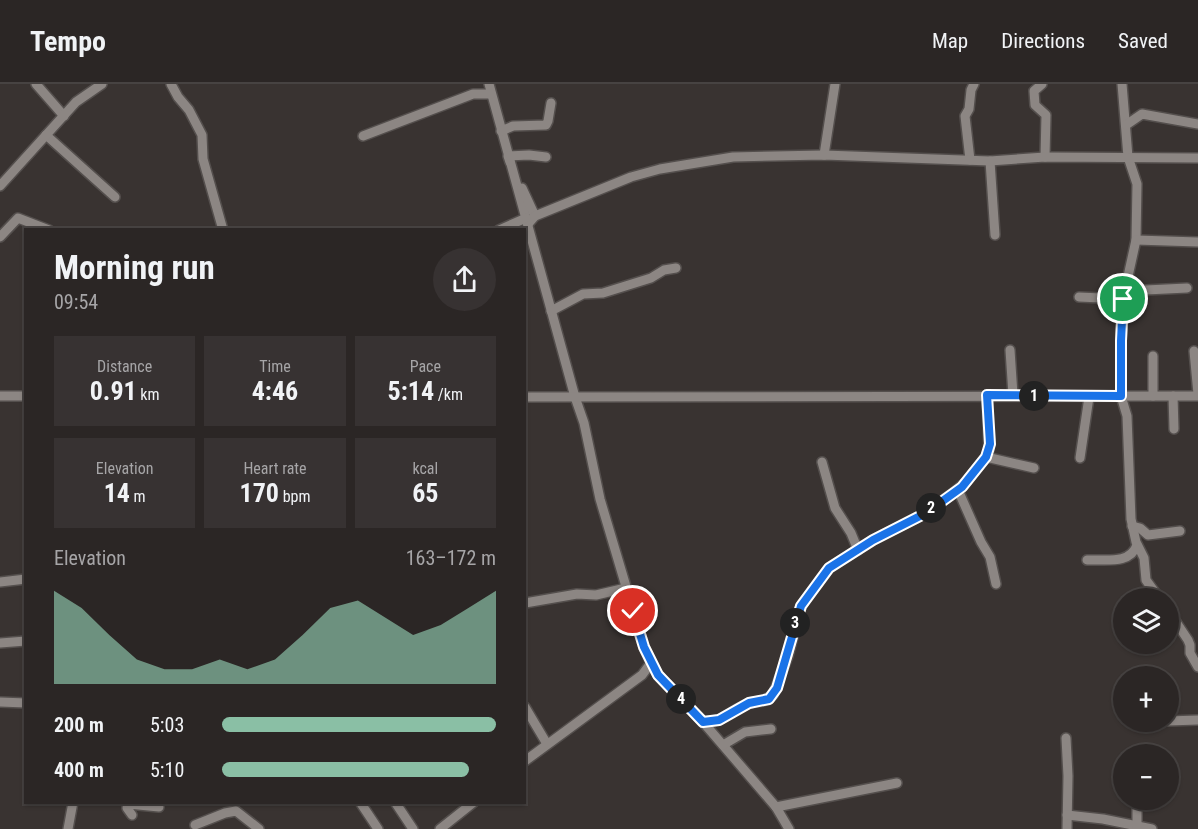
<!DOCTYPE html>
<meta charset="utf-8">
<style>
body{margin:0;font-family:"Roboto Condensed",sans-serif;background:#373232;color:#f1f3f6;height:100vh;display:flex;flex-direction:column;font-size:22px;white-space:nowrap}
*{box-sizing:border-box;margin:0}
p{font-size:20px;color:#a6a5a7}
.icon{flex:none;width:33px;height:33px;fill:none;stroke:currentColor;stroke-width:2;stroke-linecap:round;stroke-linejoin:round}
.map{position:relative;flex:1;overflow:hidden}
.sheet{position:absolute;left:24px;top:144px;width:502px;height:576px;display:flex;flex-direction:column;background:#2b2625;border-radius:0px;box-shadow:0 2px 4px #0004,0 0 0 2px #474342}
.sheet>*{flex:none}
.controls{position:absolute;left:1113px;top:504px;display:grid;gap:12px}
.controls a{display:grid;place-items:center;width:66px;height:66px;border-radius:50%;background:#2b2625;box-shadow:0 2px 4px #0004,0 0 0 2px #474342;font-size:30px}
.pin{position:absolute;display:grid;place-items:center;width:51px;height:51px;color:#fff;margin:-26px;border:3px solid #fff;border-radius:50%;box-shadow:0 2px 6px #0007}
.km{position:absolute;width:30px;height:30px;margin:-15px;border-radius:50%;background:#222;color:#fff;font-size:16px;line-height:30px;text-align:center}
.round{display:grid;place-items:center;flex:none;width:63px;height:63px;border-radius:32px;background:#373232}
.head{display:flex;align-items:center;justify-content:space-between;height:102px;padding:0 30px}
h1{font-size:33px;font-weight:700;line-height:45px}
.figures{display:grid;grid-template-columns:repeat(3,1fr);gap:9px;height:102px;padding:6px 30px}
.figures div{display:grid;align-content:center;border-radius:0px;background:#373232;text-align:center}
.figures b{font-size:26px;font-weight:700}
.figures small{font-size:16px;font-weight:400}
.figures p{font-size:16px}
.chart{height:168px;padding:12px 30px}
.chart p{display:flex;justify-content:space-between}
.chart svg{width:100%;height:108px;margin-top:6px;fill:#8abfa5;opacity:.7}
ul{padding:0 30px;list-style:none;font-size:20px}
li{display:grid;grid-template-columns:96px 72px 1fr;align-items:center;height:45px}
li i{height:15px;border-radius:8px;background:#8abfa5}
header{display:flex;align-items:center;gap:36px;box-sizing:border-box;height:84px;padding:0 30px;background:#2b2625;border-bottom:2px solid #474342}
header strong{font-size:28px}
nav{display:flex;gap:33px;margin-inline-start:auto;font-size:21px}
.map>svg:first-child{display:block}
</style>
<header>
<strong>Tempo</strong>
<nav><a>Map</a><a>Directions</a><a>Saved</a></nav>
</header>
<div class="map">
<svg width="1198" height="745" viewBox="0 0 1198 745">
<rect width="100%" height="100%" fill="#393331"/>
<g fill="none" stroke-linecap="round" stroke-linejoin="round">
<g stroke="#544f4d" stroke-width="12">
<g id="minor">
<polyline points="36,0 64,32"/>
<polyline points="171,0 178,13 189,26 202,51 203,75 223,146"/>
<polyline points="489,0 575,313 584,339 600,415 644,563 651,579 658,591 703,638 776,723 789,745"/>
<polyline points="1042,0 1034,7 1035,21 1046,31 1045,73"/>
<polyline points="1122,0 1128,73 1137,100 1136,156 1123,215 1121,257 1121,312 1127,332 1131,435 1136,458 1144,474 1146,496 1159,514"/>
<polyline points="1126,41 1142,30 1198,40"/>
<polyline points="501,47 513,42 546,41 548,37 551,19"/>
<polyline points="46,51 115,113"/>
<polyline points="363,52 473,10 491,10"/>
<polyline points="824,71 835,0"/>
<polyline points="970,76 965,32 969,25 971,6 974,0"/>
<polyline points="990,77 995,151"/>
<polyline points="510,78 508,72 529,71 546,73"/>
<polyline points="0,102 76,18 102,0"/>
<polyline points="522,104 535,132"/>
<polyline points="528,140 535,132 631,93 660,85 733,73 824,71 990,77 1045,73 1198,74"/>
<polyline points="499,146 526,134"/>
<polyline points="0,153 18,134 49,146"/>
<polyline points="1136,156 1198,158"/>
<polyline points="1125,207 1187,204"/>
<polyline points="1079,213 1123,215"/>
<polyline points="551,227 583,210 603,209 651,194 664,186 676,184"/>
<polyline points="1010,266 1013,311"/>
<polyline points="1194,267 1198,310"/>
<polyline points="1153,272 1153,312"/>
<polyline points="0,312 26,312"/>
<polyline points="1173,312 1174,345"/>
<polyline points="525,313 1198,312"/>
<polyline points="986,373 1034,384"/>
<polyline points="1080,374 1089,313"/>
<polyline points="822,378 835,424 851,449 858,466"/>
<polyline points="958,406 981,458 990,473 996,500"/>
<polyline points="1132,442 1140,444 1148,451 1180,447"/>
<path d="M 1087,476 C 1105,475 1130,481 1137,461"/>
<polyline points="0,498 26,495"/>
<polyline points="525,519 577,510 596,511 626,504"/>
<polyline points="1168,526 1188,556 1190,561 1190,569 1198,583"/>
<polyline points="0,559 26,557"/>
<polyline points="0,618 26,619"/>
<polyline points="525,623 547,660"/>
<polyline points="1168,637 1198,636"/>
<polyline points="703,638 719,636 737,625 749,619 763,617 773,611 788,572 801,522 829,484 873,456 926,429 953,409 966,398 986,373 989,366 987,311"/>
<polyline points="1066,654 1068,692 1067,745"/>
<polyline points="723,661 745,648 771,645"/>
<polyline points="525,677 642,591 651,579"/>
<polyline points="128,718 127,724 132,731"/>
<polyline points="360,718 378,745"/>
<polyline points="395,718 413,745"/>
<polyline points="128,720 159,723"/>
<polyline points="776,723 897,699"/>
<polyline points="1067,731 1103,735 1152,745"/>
<polyline points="195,741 225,729 236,727 259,745"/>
<polyline points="1137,742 1137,716"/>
<polyline points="68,745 73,718"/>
<polyline points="440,745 474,718"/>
</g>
</g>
<use href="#minor" stroke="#8c8683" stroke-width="9"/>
</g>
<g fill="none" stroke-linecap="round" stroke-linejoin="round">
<g stroke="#fff" stroke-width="12">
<polyline id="route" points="633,527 644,563 658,591 703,638 719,636 749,619 769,615 777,604 801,522 829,484 873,456 926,429 962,403 986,373 990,360 987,311 1121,312 1121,257 1123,215"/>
</g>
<use href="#route" stroke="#1a73e8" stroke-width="8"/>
</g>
</svg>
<div class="controls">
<a><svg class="icon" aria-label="layers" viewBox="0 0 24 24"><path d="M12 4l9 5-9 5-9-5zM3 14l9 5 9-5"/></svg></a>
<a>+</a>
<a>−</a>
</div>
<div class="pin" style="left:1123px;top:215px;background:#1e9e55"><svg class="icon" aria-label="arrive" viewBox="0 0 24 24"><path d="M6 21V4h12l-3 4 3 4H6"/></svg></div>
<div class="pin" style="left:633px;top:527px;background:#d93025"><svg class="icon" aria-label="check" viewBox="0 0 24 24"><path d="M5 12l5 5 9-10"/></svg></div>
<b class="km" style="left:1034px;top:312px">1</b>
<b class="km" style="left:931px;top:424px">2</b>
<b class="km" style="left:795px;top:539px">3</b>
<b class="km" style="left:681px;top:615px">4</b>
<section class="sheet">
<div class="head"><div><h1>Morning run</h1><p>09:54</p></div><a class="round"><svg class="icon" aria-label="share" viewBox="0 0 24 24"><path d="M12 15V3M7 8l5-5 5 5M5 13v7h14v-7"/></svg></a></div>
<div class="figures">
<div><p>Distance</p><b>0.91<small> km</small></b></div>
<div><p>Time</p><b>4:46</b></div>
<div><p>Pace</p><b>5:14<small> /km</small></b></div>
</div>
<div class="figures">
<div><p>Elevation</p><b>14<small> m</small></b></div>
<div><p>Heart rate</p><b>170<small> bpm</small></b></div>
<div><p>kcal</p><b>65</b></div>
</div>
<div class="chart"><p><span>Elevation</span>163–172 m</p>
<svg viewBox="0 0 160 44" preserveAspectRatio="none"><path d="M0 44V6L10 13L20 24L30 34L40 38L50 38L60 34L70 38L80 34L90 24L100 13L110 10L120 17L130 24L140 20L150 13L160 6V44z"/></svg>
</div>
<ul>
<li><b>200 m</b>5:03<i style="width:100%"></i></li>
<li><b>400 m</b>5:10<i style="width:90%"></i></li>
</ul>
</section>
</div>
